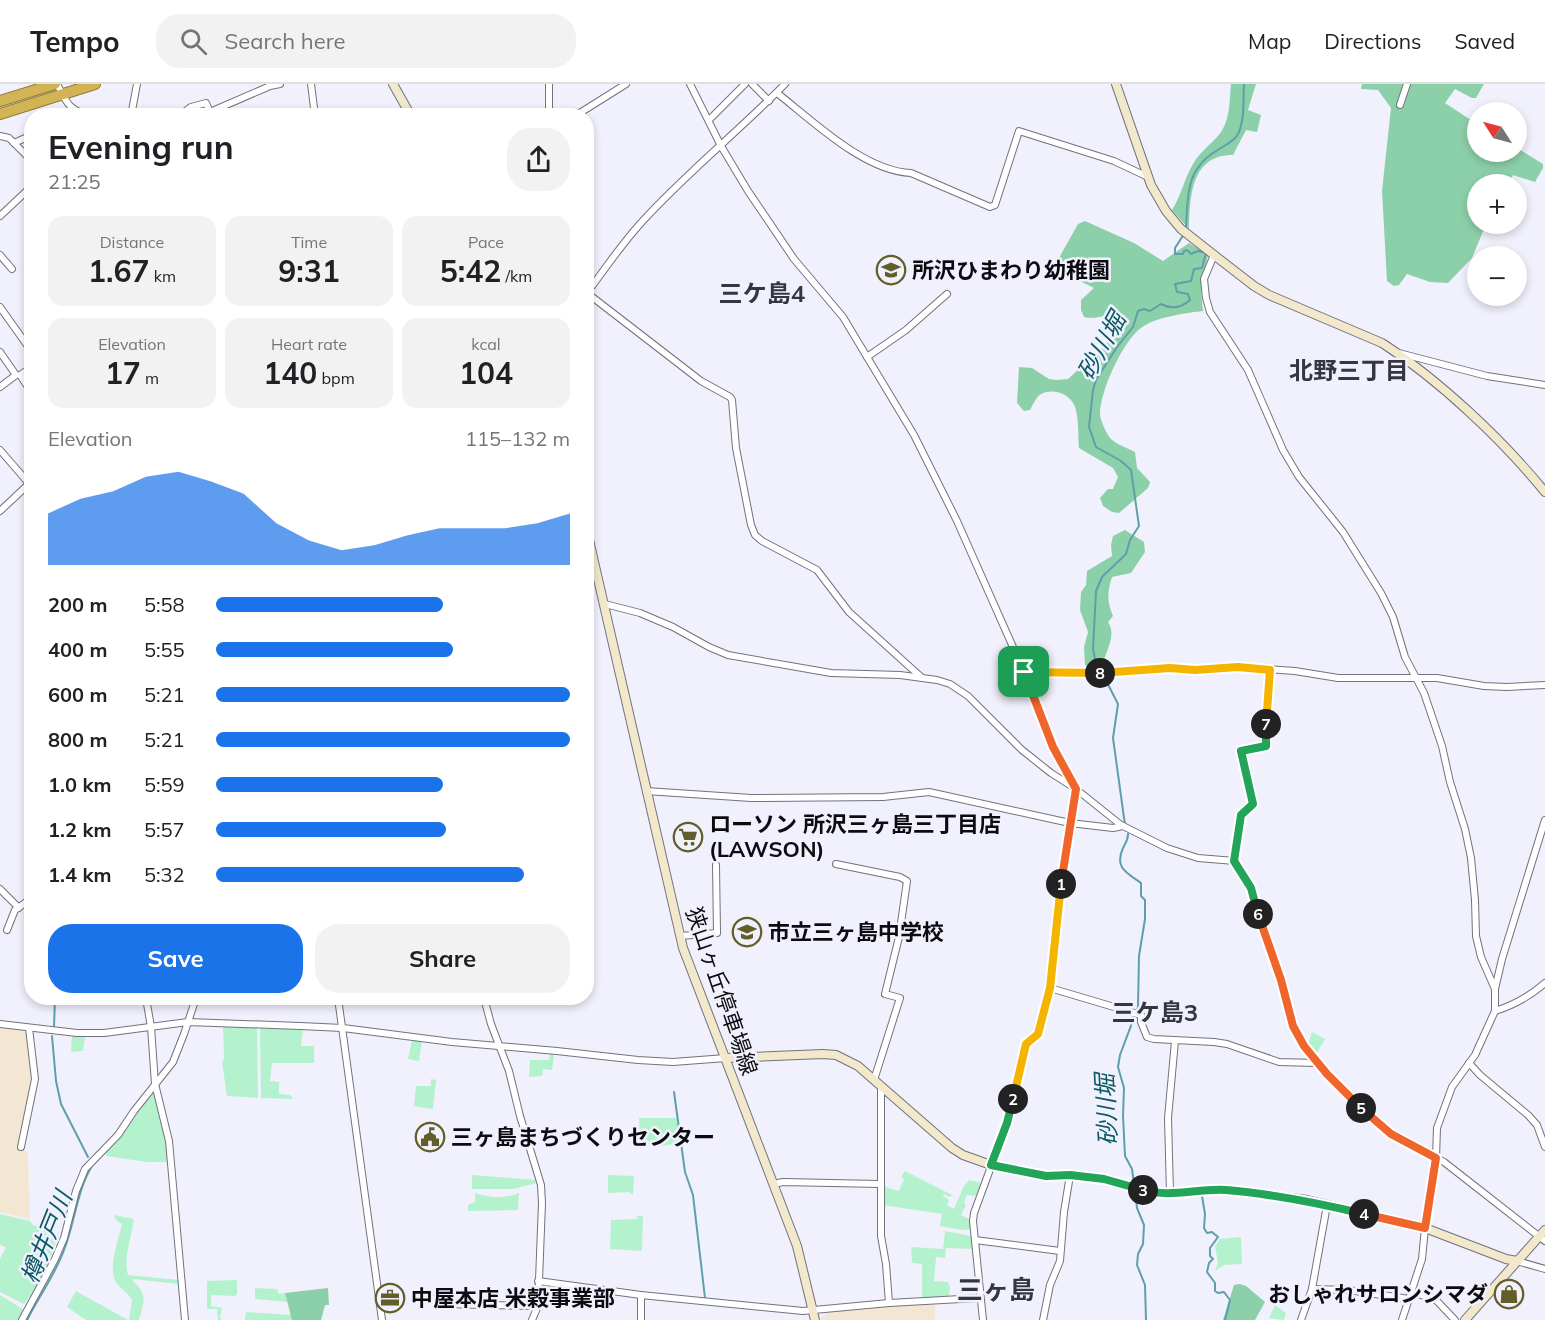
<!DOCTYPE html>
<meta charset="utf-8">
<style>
body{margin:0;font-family:Mulish,"Noto Sans JP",sans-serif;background:#f2f2f2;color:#202124;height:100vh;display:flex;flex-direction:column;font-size:22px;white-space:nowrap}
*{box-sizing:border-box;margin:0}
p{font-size:20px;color:#757577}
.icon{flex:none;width:33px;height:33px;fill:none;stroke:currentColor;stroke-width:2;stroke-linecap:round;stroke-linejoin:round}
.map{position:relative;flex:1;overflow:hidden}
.drawer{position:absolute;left:24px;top:24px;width:570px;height:897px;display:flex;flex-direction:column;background:#fff;border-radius:24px;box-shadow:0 3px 9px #0003}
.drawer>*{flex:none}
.needle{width:39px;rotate:306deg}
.buttons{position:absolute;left:1467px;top:18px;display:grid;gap:12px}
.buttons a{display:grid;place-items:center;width:60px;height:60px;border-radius:50%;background:#fff;box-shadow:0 3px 9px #0003;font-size:30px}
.pin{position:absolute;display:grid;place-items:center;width:51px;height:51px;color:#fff;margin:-26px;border-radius:12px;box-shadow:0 3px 9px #0006}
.km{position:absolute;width:30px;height:30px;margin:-15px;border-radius:50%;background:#222;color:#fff;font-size:16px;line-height:30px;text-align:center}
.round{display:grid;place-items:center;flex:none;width:63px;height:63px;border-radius:24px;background:#f2f2f2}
.summary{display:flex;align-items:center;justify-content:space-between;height:102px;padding:0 24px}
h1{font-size:33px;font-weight:700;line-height:45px}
.metrics{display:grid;grid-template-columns:repeat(3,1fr);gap:9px;height:102px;padding:6px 24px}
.metrics div{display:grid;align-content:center;border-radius:15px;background:#f2f2f2;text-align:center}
.metrics b{font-size:30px;font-weight:700}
.metrics small{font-size:16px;font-weight:400}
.metrics p{font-size:16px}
.chart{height:168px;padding:12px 24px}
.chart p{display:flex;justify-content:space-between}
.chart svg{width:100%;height:108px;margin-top:6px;fill:#1a73e8;opacity:.7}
.button{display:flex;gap:12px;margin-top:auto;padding:12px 24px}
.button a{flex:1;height:69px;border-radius:24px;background:#1a73e8;color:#fff;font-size:24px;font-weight:700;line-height:69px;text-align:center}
.button a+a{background:#f2f2f2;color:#202124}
ul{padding:0 24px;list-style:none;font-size:20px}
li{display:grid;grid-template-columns:96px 72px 1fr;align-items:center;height:45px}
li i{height:15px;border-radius:8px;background:#1a73e8}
header{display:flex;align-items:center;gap:36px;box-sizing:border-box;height:84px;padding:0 30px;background:#fff;border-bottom:2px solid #e0e0e0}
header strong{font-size:28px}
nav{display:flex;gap:33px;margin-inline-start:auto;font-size:21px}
.search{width:420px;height:54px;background:#f2f2f2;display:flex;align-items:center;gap:15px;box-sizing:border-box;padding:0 21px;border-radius:24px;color:#757577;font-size:22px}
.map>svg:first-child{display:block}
</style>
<header>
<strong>Tempo</strong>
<div class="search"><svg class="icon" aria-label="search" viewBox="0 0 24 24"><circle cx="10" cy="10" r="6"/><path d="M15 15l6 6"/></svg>Search here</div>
<nav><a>Map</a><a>Directions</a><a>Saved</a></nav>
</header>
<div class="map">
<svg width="1545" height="1236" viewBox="0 0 1545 1236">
<rect width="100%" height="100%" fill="#f1f1fd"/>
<g fill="#f3e7d3">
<polygon points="0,943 24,946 27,950 32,998 17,1065 26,1067 28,1072 30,1135 0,1128"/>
<polygon points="935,1219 935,1236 821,1236 821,1233 826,1232 825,1226"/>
</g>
<g fill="#b4f2cd">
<polygon points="223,941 257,943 258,1014 227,1012 222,978 224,975"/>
<polygon points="262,943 303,945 301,962 314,962 314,979 272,979 270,997 279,998 279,1010 290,1011 293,1015 261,1014 260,945"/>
<polygon points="1312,948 1325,955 1316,971 1308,961"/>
<polygon points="72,951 85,952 83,967 71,968"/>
<polygon points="412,956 422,957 419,977 408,975"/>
<polygon points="550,969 554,971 552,986 543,985 542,992 529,993 530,976 549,976"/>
<polygon points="431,995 436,996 433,1025 414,1022 416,1002 431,1002"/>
<polygon points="152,1009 155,1010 165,1050 169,1078 147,1078 106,1072 106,1068 118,1056"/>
<polygon points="639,1034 677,1034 681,1059 655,1063 655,1060 640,1059"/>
<polygon points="905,1087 952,1111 950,1113 944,1110 943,1112 949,1116 947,1121 954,1125 964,1102 969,1096 979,1098 981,1102 978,1112 967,1111 964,1118 966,1121 961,1131 971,1136 971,1145 963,1146 940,1142 942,1130 882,1121 882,1100 888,1104 899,1107 904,1095 901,1093"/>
<polygon points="472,1091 536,1096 537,1099 513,1105 472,1105"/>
<polygon points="608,1091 634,1092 633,1111 629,1108 608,1109"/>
<path d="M 475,1109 C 491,1114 504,1115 519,1109 L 518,1126 L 468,1127 L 468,1121 L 475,1118 Z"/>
<polygon points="0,1130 30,1137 33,1141 56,1149 58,1153 41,1196 24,1220 0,1208 0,1175 6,1163 0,1161"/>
<path d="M 114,1131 L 134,1135 C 132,1151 123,1174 128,1191 L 179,1196 L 179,1200 L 133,1195 L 133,1197 C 148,1211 144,1218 139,1236 L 129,1236 L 132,1216 C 128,1208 120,1205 116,1198 C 107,1185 119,1154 122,1140 L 116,1136 Z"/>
<polygon points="637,1132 643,1132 642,1167 610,1165 611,1136 637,1135"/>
<polygon points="945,1147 971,1152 973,1165 946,1164 945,1174 936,1173 934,1197 948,1198 950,1203 949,1214 922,1215 922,1180 912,1179 911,1163 943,1165"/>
<polygon points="1241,1153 1242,1180 1224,1181 1215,1187 1218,1179 1215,1162 1220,1155"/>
<polygon points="237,1196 237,1210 235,1212 211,1211 211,1222 222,1224 220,1234 222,1236 218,1236 217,1225 207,1225 207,1197"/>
<polygon points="255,1204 277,1205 279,1210 285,1209 288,1218 255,1215"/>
<polygon points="76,1207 128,1236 86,1236 67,1223"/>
<polygon points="0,1211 24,1226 20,1236 0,1236"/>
<polygon points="1275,1221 1286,1229 1284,1236 1269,1234"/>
<polygon points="246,1228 292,1231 292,1236 245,1236"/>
</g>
<g fill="#8cd0a9">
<path d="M 1231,0 L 1256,0 L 1248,26 L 1261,31 L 1257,48 L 1246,46 L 1233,71 C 1191,71 1190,112 1189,145 L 1172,126 C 1182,110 1184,95 1193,80 C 1199,69 1209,62 1217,53 C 1231,38 1229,18 1231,0 Z"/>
<polygon points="1362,0 1484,0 1476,14 1472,14 1455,5 1445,19 1477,40 1478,68 1516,68 1517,64 1543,80 1543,84 1535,98 1513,91 1507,100 1478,100 1478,140 1486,140 1472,174 1448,199 1430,198 1407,190 1399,201 1394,202 1387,197 1382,107 1391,24 1378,6 1361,5"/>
<path d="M 1085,137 L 1134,159 L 1163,177 L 1189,159 L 1208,171 L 1201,208 L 1203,227 C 1186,229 1155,233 1141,244 C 1123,257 1100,307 1100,330 C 1100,336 1107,351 1111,355 C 1117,361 1128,364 1135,368 L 1137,384 L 1150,398 L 1148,404 L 1119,429 L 1112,428 L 1103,422 L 1100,414 L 1108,405 L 1113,405 L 1118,393 L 1113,384 L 1079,364 C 1078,353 1079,330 1074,321 C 1069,309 1052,304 1041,310 C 1036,313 1033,321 1030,326 L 1024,327 L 1017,319 L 1019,283 L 1032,284 L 1049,295 L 1057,296 L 1068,295 L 1110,256 L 1125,236 L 1120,229 C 1107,230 1096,236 1084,233 L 1081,226 L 1081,216 L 1094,204 L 1064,189 L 1059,174 L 1078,140 Z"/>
<path d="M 1125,446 L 1144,458 L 1145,468 L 1131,489 L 1112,493 C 1107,508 1107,518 1113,532 L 1108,538 C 1118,553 1103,570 1102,586 L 1085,581 L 1084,563 L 1088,548 L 1080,526 L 1081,508 L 1086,501 L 1087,487 L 1112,472 L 1111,461 L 1113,452 Z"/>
<polygon points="1240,1200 1246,1202 1265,1218 1255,1236 1223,1236 1234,1201"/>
<polygon points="328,1204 329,1221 325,1221 321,1236 292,1236 285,1209"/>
</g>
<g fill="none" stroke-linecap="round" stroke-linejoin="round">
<g stroke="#5f9fa9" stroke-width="2">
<path d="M 1186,144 C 1188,113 1185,86 1216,67 C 1223,62 1234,58 1238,50 C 1245,36 1243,15 1244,0"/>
<path d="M 1125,741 L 1113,654 L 1118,620 L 1095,575 L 1093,565 L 1096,507 L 1102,493 L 1126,470 L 1130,456 L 1139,442 L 1131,386 L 1121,377 L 1096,363 L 1089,343 L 1093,306 L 1096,296 L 1117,263 L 1133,243 L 1138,227 L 1144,225 L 1150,227 L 1161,220 C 1172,226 1181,224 1190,216 L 1188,210 L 1177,208 L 1175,200 L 1191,197 L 1194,185 L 1202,184 L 1206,169 L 1198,167 L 1191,170 L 1187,166 L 1184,167 L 1183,170 L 1175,170 L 1175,164 L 1184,150"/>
<path d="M 1128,750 C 1128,756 1126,758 1123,764 C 1114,784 1127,789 1141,799 L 1141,812 L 1145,816 L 1145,835 L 1139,872 L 1138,923 L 1120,971 L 1118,983 L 1124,1004 L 1123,1032 L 1125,1072 L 1132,1085 L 1134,1100"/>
<polyline points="54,943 55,914"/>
<polyline points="52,952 56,997 61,1020 88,1073"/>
<polyline points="674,1008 685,1088 693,1111 705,1214"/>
<polyline points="1135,1106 1137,1124 1144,1141 1143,1160 1138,1170 1137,1181 1145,1201 1146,1236"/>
<polyline points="1199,1110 1202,1112 1205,1130 1204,1144 1207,1149 1212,1148 1218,1153 1210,1164 1210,1172 1213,1175 1209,1179 1207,1188 1215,1199 1215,1207 1218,1209 1224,1208 1230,1216 1225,1236"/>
<polyline points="1166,1112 1184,1113"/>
<path d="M 27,1236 C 39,1212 55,1191 64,1166 C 75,1138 77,1106 92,1082"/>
</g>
<g stroke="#72727c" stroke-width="8">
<g id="street">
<path d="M 57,0 C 67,19 67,24 89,32"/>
<polyline points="311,0 315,32"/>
<polyline points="690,0 721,62 748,107 794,175 843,233 914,351 957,437 1024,588 1053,663 1076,705 1121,741 1167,764 1198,774 1235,777 1251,804 1281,896 1293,942 1304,962 1317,979 1377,1039 1391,1050 1444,1078 1545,1157"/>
<polyline points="752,0 769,17"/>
<path d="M 785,0 C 738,48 685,90 640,140 C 621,161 604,186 587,209 L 701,297 L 730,313 L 732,316 L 736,364 L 751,441 L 755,451 L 762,457 L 817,486 L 849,528 L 921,593"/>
<path d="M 777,9 C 813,37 864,87 911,89 L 990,123 L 995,121 L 1019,47 L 1114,77 L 1148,93"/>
<polyline points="1400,21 1407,0"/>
<polyline points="131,32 137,0"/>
<polyline points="179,32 191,23 206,19 210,28 270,2 280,0"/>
<polyline points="295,32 314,28"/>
<polyline points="549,32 549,0"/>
<polyline points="575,32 626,0"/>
<polyline points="709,36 745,0"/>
<polyline points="0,52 9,54 32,77"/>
<polyline points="14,59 32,51"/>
<polyline points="0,132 32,102"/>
<polyline points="0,171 12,185"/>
<polyline points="1214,171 1204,195 1206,214 1210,228 1248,286 1283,366 1299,393 1343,448 1381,509 1393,533 1405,573 1424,609 1442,662 1450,698 1465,745 1471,774 1475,816 1476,852 1481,873 1495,905"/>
<polyline points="0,223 32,268"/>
<polyline points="0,268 16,291 0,303"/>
<polyline points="1399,269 1487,292 1545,301"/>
<polyline points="867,273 906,246 947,210"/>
<polyline points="32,283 20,291 32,309"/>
<polyline points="0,366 32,403"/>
<polyline points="0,427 31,398"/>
<polyline points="32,477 30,479 32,484"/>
<polyline points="605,520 640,529 673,543 709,563 728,571 831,589 900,591 937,596 950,600 968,612 1022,666 1051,689 1076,705 1062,785 1050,904 1038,950 1026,960 1007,1039 974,1129 973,1137 983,1236"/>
<polyline points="1024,588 1109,589 1170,584 1195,586 1238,583 1295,587 1338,594 1437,594 1484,602 1507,603 1545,601"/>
<polyline points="646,707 751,714 883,713 929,708 1070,739 1113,744 1123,742"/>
<polyline points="1235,777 1241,731 1253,720 1241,667 1266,662 1266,623 1270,586"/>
<polyline points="836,780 900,793 907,797 899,853 885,910 900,914 874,996"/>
<polyline points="0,805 19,824"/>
<polyline points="7,846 15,826 32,814"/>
<polyline points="680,852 717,849 716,781"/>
<polyline points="1050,904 1141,931 1141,938 1147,953 1154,955 1214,958 1227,960 1279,978 1317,979"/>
<polyline points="146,914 151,943 155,1000 169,1057 185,1236"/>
<polyline points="338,914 382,1236"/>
<polyline points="484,914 491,940 509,987 520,1032 541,1101 542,1119 538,1222 532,1236"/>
<path d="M 1495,927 C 1514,921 1529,913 1545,899"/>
<polyline points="0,940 77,949 104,949 188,938 300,942 343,944 452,958 557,967 638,976 673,978 726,974"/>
<polyline points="1469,979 1480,991 1528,1031 1537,1041 1545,1063"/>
<polyline points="881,1003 881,1152 886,1180 889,1219"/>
<polyline points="21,1063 35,995 29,944"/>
<polyline points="773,1100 783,1098 880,1100"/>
<polyline points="1170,1109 1168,1034 1175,957"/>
<polyline points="975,1156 1060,1167"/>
<polyline points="1517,1177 1545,1185"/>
<polyline points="538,1197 641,1211 803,1227 889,1219 979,1214"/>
<polyline points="1312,1205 1348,1206 1409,1215"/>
<polyline points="1412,1208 1436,1216 1455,1236"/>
<polyline points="434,1215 442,1220 538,1222"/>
<polyline points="22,1236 54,1177 64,1154 76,1107 85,1085 118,1051 134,1027 173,978 184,950 196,914"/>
<polyline points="641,1236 641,1211"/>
<polyline points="1043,1236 1050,1201 1060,1177 1064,1128 1070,1091"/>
<polyline points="1301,1236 1312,1205 1327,1121"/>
<polyline points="1402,1236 1422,1175 1425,1144 1436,1074 1437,1044 1452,1003 1475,971 1495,927 1495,905 1502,875 1545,736"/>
</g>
</g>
<g stroke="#72727c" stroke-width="10">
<g id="secondary">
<polyline points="393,0 411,32"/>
<path d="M 1116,0 L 1151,101 L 1166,127 L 1181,145 L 1214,171 L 1254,202 L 1269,211 L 1382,259 C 1439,296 1502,355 1545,408"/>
<polyline points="586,443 683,864 797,1162 815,1236"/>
<polyline points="726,974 823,970 836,971 858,982 952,1064 963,1071 991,1081 1046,1092 1070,1091 1104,1095 1150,1108 1184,1109 1208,1106 1225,1106 1307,1116 1425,1144 1506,1175 1517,1177"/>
<polyline points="1465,1236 1545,1146"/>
</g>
</g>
<g stroke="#8d793d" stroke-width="12">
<g id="highway">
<polyline points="0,17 55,0"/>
<polyline points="0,30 95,0"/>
</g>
</g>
<use href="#street" stroke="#fff" stroke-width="6"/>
<use href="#secondary" stroke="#f2e8cc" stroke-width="8"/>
<use href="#highway" stroke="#d3b455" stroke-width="10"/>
</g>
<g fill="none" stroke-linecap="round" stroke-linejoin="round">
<g stroke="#fff" stroke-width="12">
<polyline id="split-1" points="1024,588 1053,663 1076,705 1061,800"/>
</g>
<g stroke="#fff" stroke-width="12">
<polyline id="split-2" points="1013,1015 1026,960 1038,950 1050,904 1061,800"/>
</g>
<g stroke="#fff" stroke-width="12">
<polyline id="split-3" points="1013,1015 1007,1039 991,1081 1046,1092 1070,1091 1104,1095 1143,1106"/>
</g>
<g stroke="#fff" stroke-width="12">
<path id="split-4" d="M 1143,1106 C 1171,1114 1198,1104 1226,1106 C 1273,1110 1318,1119 1364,1130"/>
</g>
<g stroke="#fff" stroke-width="12">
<polyline id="split-5" points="1361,1024 1391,1050 1436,1074 1425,1144 1364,1130"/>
</g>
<g stroke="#fff" stroke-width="12">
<polyline id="split-6" points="1258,830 1281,896 1293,942 1304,962 1327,990 1361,1024"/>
</g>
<g stroke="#fff" stroke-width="12">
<polyline id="split-7" points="1258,830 1251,804 1234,777 1241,731 1253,720 1241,667 1266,662 1266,640"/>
</g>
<g stroke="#fff" stroke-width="12">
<polyline id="split-8" points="1100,589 1170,584 1195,586 1238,583 1270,586 1266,640"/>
</g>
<g stroke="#fff" stroke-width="12">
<polyline id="split-9" points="1024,588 1100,589"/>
</g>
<use href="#split-1" stroke="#f0652b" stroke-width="8"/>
<use href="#split-2" stroke="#f5b400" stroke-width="8"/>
<use href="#split-3" stroke="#22a559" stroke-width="8"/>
<use href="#split-4" stroke="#22a559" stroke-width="8"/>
<use href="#split-5" stroke="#f0652b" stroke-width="8"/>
<use href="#split-6" stroke="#f0652b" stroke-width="8"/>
<use href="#split-7" stroke="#22a559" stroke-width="8"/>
<use href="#split-8" stroke="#f5b400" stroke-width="8"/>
<use href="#split-9" stroke="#f5b400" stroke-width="8"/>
</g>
<defs>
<g id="school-ring" transform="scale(1.5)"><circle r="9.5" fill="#f1f1fd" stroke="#635d29" stroke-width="1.5"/><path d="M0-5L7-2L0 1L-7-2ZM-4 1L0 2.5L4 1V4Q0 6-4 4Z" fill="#635d29"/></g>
<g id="supermarket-ring" transform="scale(1.5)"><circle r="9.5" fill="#f1f1fd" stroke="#635d29" stroke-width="1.5"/><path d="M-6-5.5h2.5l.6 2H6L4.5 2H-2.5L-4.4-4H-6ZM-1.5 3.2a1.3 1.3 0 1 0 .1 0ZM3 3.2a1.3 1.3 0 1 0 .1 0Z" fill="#635d29"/></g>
<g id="civic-ring" transform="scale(1.5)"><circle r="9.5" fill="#f1f1fd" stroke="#635d29" stroke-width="1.5"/><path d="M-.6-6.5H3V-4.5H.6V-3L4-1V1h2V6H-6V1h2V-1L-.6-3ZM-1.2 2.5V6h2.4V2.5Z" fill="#635d29"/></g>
<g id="shop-ring" transform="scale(1.5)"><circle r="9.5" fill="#f1f1fd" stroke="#635d29" stroke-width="1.5"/><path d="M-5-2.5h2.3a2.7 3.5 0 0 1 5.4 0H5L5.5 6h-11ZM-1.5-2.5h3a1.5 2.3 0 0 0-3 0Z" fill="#635d29"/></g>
<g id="office-ring" transform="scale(1.5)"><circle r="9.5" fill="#f1f1fd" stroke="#635d29" stroke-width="1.5"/><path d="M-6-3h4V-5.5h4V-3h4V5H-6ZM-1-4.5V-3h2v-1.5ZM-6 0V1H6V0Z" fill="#635d29"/></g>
</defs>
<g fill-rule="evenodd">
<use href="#school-ring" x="891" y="186"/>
<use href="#supermarket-ring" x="688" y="753"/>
<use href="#school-ring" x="747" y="848"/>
<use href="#civic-ring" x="430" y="1053"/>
<use href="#shop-ring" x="1509" y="1210"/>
<use href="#office-ring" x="390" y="1214"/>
</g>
<g text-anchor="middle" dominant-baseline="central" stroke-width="5" stroke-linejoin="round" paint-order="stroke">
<g font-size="22" font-weight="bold" fill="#0c0c10" stroke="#f1f1fd" text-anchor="start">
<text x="912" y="186">所沢ひまわり幼稚園</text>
<text x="709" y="740">ローソン 所沢三ヶ島三丁目店<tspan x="709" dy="25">(LAWSON)</tspan></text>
<text x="768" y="848">市立三ヶ島中学校</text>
<text x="451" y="1053">三ヶ島まちづくりセンター</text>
<text x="1488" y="1210" text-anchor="end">おしゃれサロンシマダ</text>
<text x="411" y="1214">中屋本店 米穀事業部</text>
</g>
<g font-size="22" fill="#0c0c10" stroke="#f1f1fd">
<text transform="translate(722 907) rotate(71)">狭山ヶ丘停車場線</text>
</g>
<g font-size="24" font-weight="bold" fill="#36363f" stroke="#f1f1fd">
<text x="762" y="209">三ケ島4</text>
<text x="1349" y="286">北野三丁目</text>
<text x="1155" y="928">三ケ島3</text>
</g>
<g font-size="24" font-style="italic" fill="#085a64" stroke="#f1f1fd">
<text transform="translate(1101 262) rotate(-61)">砂川堀</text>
<text transform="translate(1106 1026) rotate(-93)">砂川堀</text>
<text transform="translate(46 1153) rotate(-68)">樽井戸川</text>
</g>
<g font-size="26" font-weight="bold" fill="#36363f" stroke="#f1f1fd">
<text x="996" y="1205">三ヶ島</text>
</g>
</g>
</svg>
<div class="buttons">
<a><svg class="needle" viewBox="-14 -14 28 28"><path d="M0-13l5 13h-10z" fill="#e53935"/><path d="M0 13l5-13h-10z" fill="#757577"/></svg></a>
<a>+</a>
<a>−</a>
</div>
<div class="pin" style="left:1024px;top:588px;background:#1e9e55"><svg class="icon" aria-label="arrive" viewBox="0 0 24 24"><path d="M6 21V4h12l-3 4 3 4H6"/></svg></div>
<b class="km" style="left:1061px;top:800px">1</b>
<b class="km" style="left:1013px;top:1015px">2</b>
<b class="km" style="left:1143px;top:1106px">3</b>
<b class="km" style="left:1364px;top:1130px">4</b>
<b class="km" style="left:1361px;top:1024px">5</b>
<b class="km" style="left:1258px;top:830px">6</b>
<b class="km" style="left:1266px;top:640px">7</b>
<b class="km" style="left:1100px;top:589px">8</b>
<section class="drawer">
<div class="summary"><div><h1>Evening run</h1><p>21:25</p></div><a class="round"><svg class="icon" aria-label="share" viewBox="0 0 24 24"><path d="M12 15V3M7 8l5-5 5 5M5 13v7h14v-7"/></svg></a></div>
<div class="metrics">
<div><p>Distance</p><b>1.67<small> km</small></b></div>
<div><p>Time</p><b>9:31</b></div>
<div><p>Pace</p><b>5:42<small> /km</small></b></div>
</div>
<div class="metrics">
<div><p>Elevation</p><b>17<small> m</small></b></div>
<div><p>Heart rate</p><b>140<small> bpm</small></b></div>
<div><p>kcal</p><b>104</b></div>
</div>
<div class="chart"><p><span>Elevation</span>115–132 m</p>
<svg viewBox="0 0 160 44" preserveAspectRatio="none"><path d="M0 44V23L10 17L20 14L30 8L40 6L50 10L60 15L70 27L80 34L90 38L100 36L110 32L120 29L130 29L140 29L150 27L160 23V44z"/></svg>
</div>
<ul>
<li><b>200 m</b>5:58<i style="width:64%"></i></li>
<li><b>400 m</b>5:55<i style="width:67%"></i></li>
<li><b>600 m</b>5:21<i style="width:100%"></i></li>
<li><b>800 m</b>5:21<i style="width:100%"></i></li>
<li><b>1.0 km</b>5:59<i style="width:64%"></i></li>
<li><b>1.2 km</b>5:57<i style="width:65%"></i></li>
<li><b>1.4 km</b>5:32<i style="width:87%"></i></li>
</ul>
<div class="button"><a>Save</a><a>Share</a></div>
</section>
</div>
